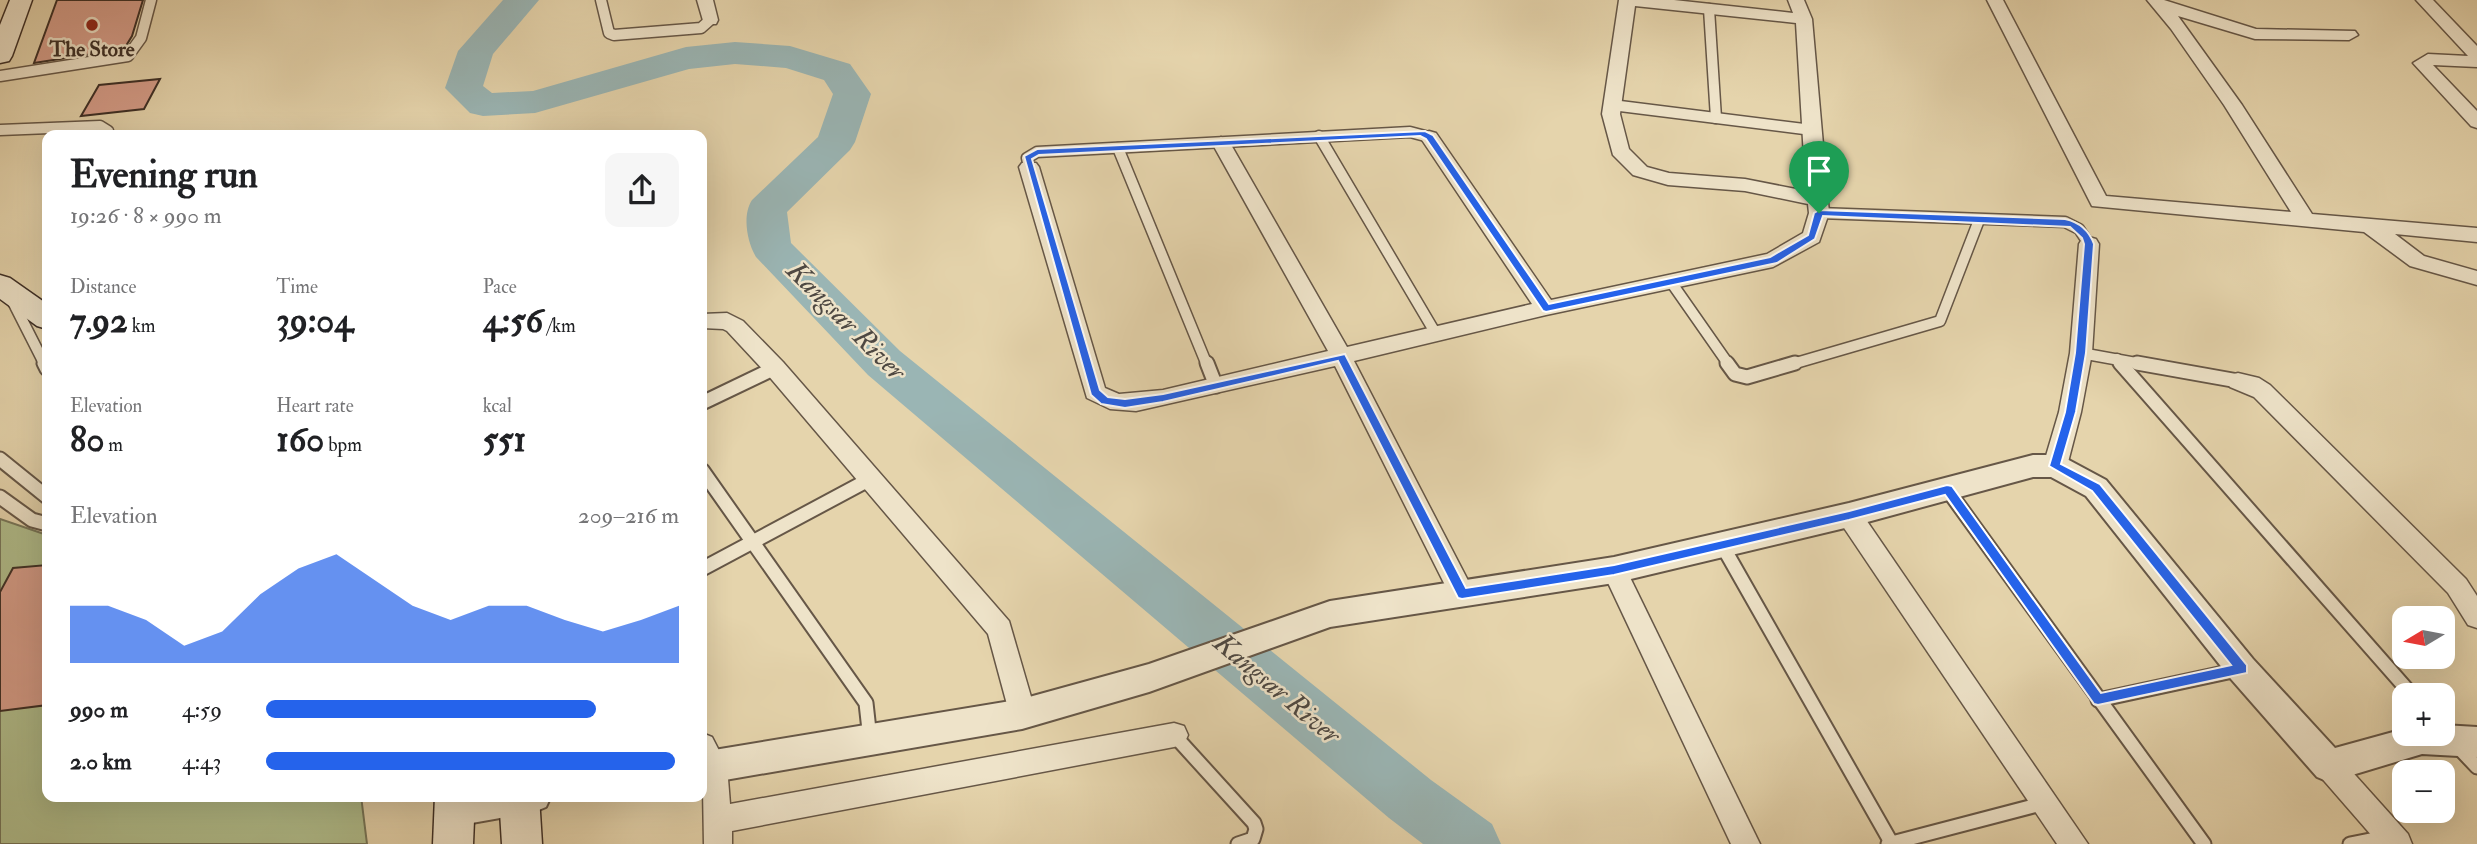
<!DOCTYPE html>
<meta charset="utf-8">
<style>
body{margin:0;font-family:"IM FELL Double Pica",serif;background:#f6f6f6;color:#202124;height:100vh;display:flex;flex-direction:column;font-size:26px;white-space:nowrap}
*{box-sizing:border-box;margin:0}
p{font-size:23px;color:#757577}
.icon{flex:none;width:38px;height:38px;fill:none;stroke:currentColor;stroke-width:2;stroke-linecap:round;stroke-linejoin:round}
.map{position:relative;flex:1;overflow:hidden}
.panel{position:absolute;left:42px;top:130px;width:665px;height:672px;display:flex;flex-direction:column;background:#fff;border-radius:14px;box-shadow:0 7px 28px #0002}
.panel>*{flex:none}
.needle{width:46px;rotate:260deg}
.controls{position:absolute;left:2392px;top:606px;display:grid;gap:14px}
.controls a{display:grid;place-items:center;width:63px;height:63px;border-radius:14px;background:#fff;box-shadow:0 7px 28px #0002;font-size:35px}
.pin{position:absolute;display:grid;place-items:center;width:60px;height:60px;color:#fff;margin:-72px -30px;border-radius:50% 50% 50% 0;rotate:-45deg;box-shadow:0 0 7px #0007}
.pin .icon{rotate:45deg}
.round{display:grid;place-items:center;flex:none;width:74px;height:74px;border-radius:14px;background:#f6f6f6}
.summary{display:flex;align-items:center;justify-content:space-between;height:119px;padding:0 28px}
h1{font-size:38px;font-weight:700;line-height:52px}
.metrics{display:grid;grid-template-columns:repeat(3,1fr);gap:10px;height:119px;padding:7px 28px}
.metrics div{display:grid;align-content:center}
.metrics b{font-size:35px;font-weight:700}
.metrics small{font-size:19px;font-weight:400}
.metrics p{font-size:19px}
.chart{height:196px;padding:14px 28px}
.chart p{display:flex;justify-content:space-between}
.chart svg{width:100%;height:126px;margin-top:7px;fill:#2563eb;opacity:.7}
ul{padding:0 28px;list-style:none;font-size:23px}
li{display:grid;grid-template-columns:112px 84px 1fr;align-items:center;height:52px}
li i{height:18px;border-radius:9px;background:#2563eb}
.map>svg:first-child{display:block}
</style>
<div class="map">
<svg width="2477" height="844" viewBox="0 0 2477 844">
<rect width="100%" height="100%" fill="#e5d4ac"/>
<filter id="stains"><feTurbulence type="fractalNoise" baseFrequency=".00286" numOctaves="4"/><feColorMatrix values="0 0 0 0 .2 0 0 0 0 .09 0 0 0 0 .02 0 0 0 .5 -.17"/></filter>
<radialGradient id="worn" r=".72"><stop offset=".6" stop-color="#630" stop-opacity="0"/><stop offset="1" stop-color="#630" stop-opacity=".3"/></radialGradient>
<polygon fill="#b0be8d" stroke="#767659" stroke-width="2" points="0,519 47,535 47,796 361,796 367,844 0,844"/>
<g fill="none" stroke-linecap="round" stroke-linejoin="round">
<path fill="#9ab5b4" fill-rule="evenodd" d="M 503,0 L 539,0 L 493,54 L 483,86 L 492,93 L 533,91 L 686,47 L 735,42 L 790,46 L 850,64 L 871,94 L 855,142 L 850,150 L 787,212 L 791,243 L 900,351 L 1431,780 L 1492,824 L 1501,844 L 1423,844 L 1389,818 L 868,375 L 756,257 C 747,242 742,215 752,200 L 818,137 L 833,94 L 824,80 L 786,68 L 735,64 L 689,69 L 535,113 L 483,116 L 470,113 L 445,88 L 458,51 Z"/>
</g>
<g fill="#d69d8a" stroke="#3b2d25" stroke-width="2">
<polygon points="57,0 143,0 132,36 124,49 34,63"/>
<polygon points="160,79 144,109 81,116 99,85"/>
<polygon points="47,565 47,705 0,711 0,592 13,568"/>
</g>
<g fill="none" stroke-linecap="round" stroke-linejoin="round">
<g stroke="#665747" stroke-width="13">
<g id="service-far1">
<polyline points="601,0 609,33 614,35 701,28 710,20"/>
<polyline points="1709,9 1716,118"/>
<polyline points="0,76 128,56 141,38 151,0"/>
<polyline points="1612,105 1812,130"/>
<polyline points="0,130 100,126 108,131 106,135"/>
<polyline points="1319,136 1436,334"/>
<polyline points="1118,148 1207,365"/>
<polyline points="1029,167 1027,158 1037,152 1410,132 1429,137"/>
<polyline points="1819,213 2065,222 2079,229 2089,244"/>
<polyline points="1671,282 1729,365"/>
<polyline points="11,298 45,365"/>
<polyline points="2081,353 2147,365"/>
<polyline points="2117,359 2122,365"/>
<polyline points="1789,365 1940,321 1979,220"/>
</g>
</g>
<g stroke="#665747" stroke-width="17">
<g id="service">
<polyline points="44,363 47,369"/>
<polyline points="1207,363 1216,386"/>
<polyline points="1727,363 1735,374 1747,377 1795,363"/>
<polyline points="2120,363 2412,695"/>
<polyline points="2137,363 2238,381"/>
<polyline points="702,403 775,368"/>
<polyline points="0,459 47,497"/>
<polyline points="702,470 866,703 870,739"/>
<polyline points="1947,489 2204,844"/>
<polyline points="0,497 32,520 47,524"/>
<polyline points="1722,545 1892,844"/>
<polyline points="702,569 872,478"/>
<polyline points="2098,700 2242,669"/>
<polyline points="2443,731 2477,767"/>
<polyline points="1174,735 1254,823 1256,829 1253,839 1238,844"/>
<polyline points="1888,844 2045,803"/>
<polyline points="2350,844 2390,836"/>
</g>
</g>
<g stroke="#665747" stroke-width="3">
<g id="minor">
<polygon points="697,0 713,0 718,20 716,24 704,24"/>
<path d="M 1619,0 L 1674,0 L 1793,13 L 1788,0 L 1804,0 L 1812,19 L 1829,213 L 1819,242 L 1773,267 L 1546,315 L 1354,361 L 1475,594 L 1471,601 L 1462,605 L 1453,601 L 1335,366 L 1136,411 L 1110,409 L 1087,398 L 1019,167 L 1022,163 L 1036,163 L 1039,167 L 1105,388 L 1119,394 L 1163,390 L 1328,351 L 1212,143 L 1221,137 L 1230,143 L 1347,347 L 1532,304 L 1420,137 L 1429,131 L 1436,133 L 1551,300 L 1767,254 L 1803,233 L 1809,213 L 1808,204 L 1745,191 L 1668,185 L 1633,175 L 1613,155 L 1602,114 ZM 1635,6 L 1796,23 L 1806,191 L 1745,179 L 1669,173 L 1647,167 L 1629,149 L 1620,114 Z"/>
<polygon points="1987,0 2003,0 2106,196 2291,212 2224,105 2171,29 2147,0 2164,0 2256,29 2355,31 2358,35 2349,40 2255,39 2178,16 2242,105 2312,214 2477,228 2477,242 2395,234 2424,256 2477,271 2477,285 2410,266 2364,232 2092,206"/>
<polygon points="2416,0 2433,0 2477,46 2477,67 2433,65 2477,111 2477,128 2471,126 2413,63 2428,54 2468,56"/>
<polygon points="2089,237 2096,239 2099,244 2092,353 2081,412 2067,466 2063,472 2055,475 2047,472 2043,466 2059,412 2070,353 2079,244 2082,239"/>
<polygon points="727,313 743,321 783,362 1009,621 1036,714 1032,723 1022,726 1012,723 988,634 767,374 727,331 723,329 702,328 702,314"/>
<polygon points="2238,373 2259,378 2270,385 2466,579 2477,596 2477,628 2468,625 2448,593 2254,397 2230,387 2227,381 2230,375"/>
<polygon points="1849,505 1858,508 2088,844 2057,844 1840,522 1837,515 1840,508"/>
<polygon points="1614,560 1623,563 1760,844 1731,844 1602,570 1605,563"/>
<polygon points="1174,723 1184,726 1188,735 1184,744 1174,747 732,831 732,844 704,844 702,733 712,737 727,766 730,804"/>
<polygon points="2329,753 2339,757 2408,834 2412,844 2379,844 2319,775 2315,766 2319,757"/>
</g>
</g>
<g stroke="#665747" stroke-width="4">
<g id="tertiary">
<polygon points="2033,455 2055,455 2065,458 2106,480 2253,659 2335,748 2404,729 2404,733 2443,733 2443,725 2477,727 2477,757 2422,754 2329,782 2317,777 2231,679 2086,496 2051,477 2033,477 1849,527 1614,583 1330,627 1149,692 1022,729 702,784 702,752 1022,699 1149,664 1330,601 1614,557 1849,503"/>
<polygon points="448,796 551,796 546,807 534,812 455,826 443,822 438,810 443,798"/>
</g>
</g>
<g stroke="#3b2d25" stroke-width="3">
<g id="secondary">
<polygon points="10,0 32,0 12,56 9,61 0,63 0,25"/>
<polygon points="0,275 10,278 47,304 47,329 37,326 0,299"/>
<polygon points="435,796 475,796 473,844 433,844"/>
<polygon points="499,796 539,796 542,844 502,844"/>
</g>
</g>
<use href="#service-far1" stroke="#eee3c9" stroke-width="10"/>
<use href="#service" stroke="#eee3c9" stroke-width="13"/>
<use href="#minor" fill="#eee3c9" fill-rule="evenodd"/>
<use href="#tertiary" fill="#eee3c9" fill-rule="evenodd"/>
<use href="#secondary" fill="#eee3c9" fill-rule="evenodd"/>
</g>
<path fill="#2563eb" stroke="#fff" stroke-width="2" fill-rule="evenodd" d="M 1425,131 L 1433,135 L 1549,304 L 1770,257 L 1808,235 L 1814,213 L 1819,210 L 2065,219 C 2079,222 2089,230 2094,244 L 2086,353 L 2076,412 L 2061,464 L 2100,484 L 2247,665 L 2247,673 L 2098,705 L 2094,704 L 1945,495 L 1849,520 L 1614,575 L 1462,599 L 1458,598 L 1338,361 L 1163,402 L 1125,408 L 1101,404 L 1091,395 L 1024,156 L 1037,149 ZM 1420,136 L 1426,139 L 1543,311 L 1546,312 L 1777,263 L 1815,239 L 1823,216 L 2070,227 L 2082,238 L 2084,244 L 2075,353 L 2065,412 L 2049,466 L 2092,491 L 2231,665 L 2101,693 L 1952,486 L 1947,485 L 1849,511 L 1614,565 L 1466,588 L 1345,354 L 1163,394 L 1125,399 L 1108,397 L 1100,390 L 1032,159 L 1039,155 Z"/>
<circle fill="#8f2418" stroke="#eee3c9" stroke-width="2.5" cx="92" cy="25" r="7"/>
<g text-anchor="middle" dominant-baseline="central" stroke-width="5" stroke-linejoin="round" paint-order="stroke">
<g font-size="21" font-weight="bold" fill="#3b2d25" stroke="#eee3c9">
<text x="92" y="49">The Store</text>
</g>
<g font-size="28" font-style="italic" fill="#4e4842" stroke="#eee3c9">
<text transform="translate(846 321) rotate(45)">Kangsar River</text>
<text transform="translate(1277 689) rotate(40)">Kangsar River</text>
</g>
</g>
<rect width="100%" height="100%" filter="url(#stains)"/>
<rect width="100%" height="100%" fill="url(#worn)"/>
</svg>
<div class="controls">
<a><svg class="needle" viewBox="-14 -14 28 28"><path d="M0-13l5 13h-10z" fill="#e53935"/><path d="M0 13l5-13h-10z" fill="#757577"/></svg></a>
<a>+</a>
<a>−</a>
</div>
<div class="pin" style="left:1819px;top:213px;background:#1e9e55"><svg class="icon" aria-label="arrive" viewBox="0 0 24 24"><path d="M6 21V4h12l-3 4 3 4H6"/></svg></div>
<section class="panel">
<div class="summary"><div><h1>Evening run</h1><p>19:26 · 8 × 990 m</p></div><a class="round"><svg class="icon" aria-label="share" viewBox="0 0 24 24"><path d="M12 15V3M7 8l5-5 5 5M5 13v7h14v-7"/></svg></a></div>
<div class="metrics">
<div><p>Distance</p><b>7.92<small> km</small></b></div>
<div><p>Time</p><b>39:04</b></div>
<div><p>Pace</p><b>4:56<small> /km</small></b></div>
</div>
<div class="metrics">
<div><p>Elevation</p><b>80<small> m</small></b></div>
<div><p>Heart rate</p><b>160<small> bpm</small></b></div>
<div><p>kcal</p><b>551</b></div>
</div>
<div class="chart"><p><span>Elevation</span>209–216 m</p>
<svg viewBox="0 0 160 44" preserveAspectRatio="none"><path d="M0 44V24L10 24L20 29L30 38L40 33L50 20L60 11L70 6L80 15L90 24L100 29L110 24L120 24L130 29L140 33L150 29L160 24V44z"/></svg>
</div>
<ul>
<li><b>990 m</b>4:59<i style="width:80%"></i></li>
<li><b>2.0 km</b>4:43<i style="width:99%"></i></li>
</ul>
</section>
</div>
